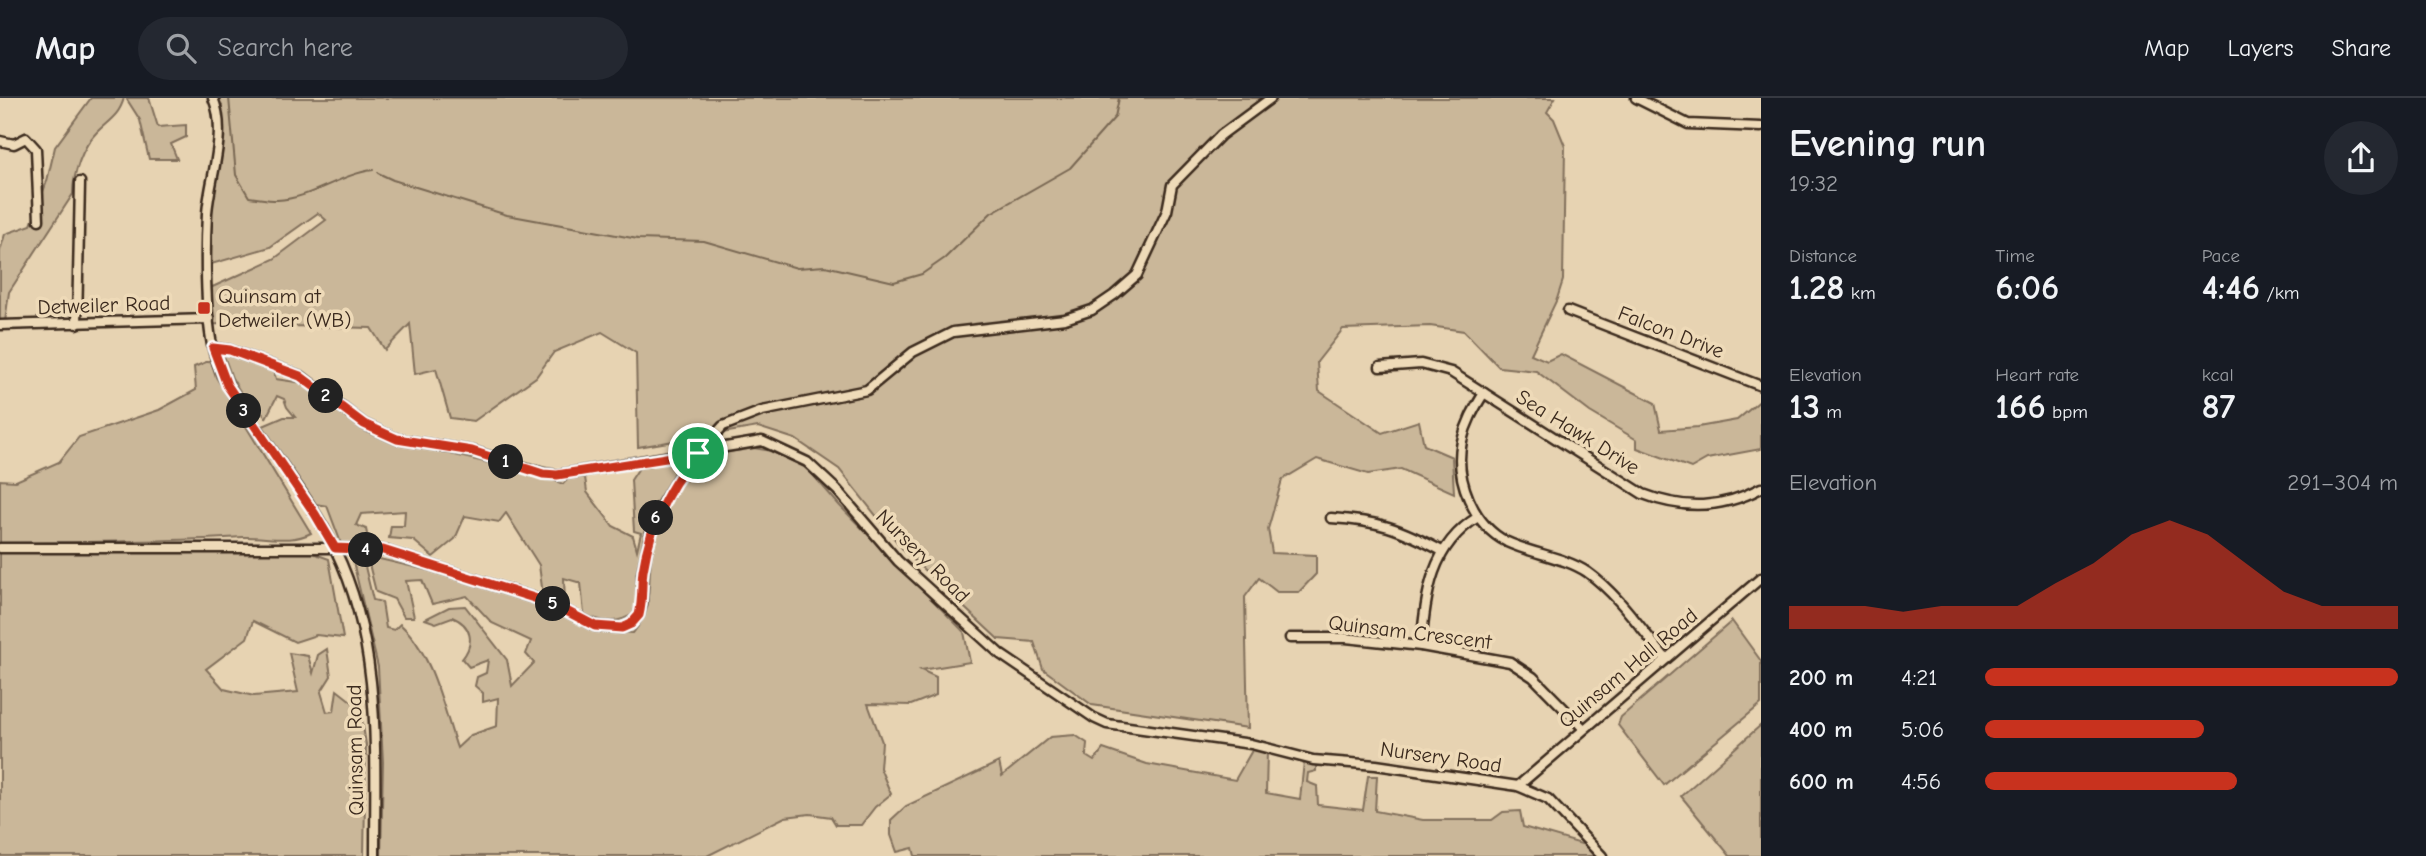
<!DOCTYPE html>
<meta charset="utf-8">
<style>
body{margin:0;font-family:"Comic Neue",sans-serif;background:#242831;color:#f1f3f6;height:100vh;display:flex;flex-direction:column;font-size:26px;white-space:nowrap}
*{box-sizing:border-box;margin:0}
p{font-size:23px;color:#9ea1a6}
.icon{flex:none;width:38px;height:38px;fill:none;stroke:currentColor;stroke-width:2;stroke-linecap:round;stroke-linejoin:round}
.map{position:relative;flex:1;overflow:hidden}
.details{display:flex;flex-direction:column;background:#171b24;width:665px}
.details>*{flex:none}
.pin{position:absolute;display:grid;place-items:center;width:60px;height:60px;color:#fff;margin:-30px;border:4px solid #fff;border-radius:50%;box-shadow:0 2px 7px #0007}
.km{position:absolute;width:35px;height:35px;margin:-18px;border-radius:50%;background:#222;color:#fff;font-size:19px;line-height:35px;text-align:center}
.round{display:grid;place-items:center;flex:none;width:74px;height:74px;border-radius:37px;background:#242831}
.summary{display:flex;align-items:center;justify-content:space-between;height:119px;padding:0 28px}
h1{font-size:38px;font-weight:800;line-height:52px}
.stats{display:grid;grid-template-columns:repeat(3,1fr);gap:10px;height:119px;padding:7px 28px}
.stats div{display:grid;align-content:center}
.stats b{font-size:35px;font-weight:800}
.stats small{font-size:19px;font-weight:400}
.stats p{font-size:19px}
.chart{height:196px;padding:14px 28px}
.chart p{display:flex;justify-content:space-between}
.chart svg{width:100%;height:126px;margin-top:7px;fill:#c8321e;opacity:.7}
ul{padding:0 28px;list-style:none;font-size:23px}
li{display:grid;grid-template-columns:112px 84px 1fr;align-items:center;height:52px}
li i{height:18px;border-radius:9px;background:#c8321e}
header{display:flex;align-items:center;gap:42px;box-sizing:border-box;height:98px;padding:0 35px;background:#171b24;border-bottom:2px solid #363941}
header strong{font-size:33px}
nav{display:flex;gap:38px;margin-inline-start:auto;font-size:24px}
.search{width:490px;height:63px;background:#242831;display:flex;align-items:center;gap:18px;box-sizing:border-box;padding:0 24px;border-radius:38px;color:#9ea1a6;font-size:26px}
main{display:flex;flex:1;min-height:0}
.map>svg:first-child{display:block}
</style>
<header>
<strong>Map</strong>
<div class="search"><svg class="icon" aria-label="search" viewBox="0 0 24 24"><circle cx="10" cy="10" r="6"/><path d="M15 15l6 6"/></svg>Search here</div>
<nav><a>Map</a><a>Layers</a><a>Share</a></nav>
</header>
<main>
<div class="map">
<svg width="1761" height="758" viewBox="0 0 1761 758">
<rect width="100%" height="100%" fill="#e7d3b2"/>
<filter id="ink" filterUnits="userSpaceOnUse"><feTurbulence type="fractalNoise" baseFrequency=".0143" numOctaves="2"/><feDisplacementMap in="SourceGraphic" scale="14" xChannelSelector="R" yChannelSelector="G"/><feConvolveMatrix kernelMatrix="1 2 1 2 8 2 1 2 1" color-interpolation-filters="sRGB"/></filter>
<g filter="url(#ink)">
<g fill="#cab799" stroke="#82705c" stroke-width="2">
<path d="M 91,0 L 124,0 C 119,18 109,22 97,34 C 82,49 73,76 73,96 L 9,194 L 5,224 L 0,222 L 0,153 L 5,136 L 31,127 L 47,83 L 55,49 Z"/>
<polygon points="126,0 149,0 158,29 186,27 186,39 171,46 177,61 149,61 140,22"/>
<polygon points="217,0 1555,0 1547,14 1554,21 1565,48 1563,182 1557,201 1531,256 1547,263 1561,256 1655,305 1661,332 1698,329 1737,322 1761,302 1761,351 1707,361 1691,370 1637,350 1637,342 1590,314 1536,273 1499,269 1464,233 1430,228 1343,231 1317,264 1319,293 1382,335 1419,323 1424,347 1452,359 1454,395 1401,371 1368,376 1317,361 1282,382 1268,431 1272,455 1316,457 1316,476 1299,494 1277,494 1259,480 1245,499 1248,630 1092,607 1043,571 1034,544 998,541 905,454 839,371 795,341 758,329 638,349 636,255 602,234 554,254 536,279 474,323 450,320 436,271 415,276 410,226 385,252 371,230 208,226 208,191 274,161 326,122 318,115 270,149 208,167 205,109 220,68 222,8"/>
<path d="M 223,255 L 273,270 L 276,281 L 303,285 L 367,334 L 401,347 L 434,352 L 547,379 L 563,386 L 569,380 L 585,379 L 587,394 L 613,428 L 633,438 L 637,452 L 641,435 L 634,433 L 631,382 L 639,370 L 673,364 L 680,368 L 647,425 L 639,471 L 636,514 C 619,526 603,526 584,516 L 581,485 L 564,480 L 565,505 L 543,497 L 539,467 L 506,415 L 499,424 L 465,418 L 455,441 L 433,459 L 413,442 L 389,440 L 391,428 L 404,428 L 405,413 L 361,416 L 356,427 L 366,431 L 369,446 L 341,445 L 327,408 L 315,406 L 263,328 L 284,319 L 295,319 L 287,309 L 284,301 L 277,298 L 266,320 L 257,309 L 253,315 L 232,280 Z"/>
<path d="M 211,262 L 216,279 L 311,435 C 290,446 266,438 243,439 C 162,444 81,444 0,445 L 0,382 L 16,383 L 59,364 L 79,339 L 159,312 L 196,292 L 194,269 Z"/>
<path d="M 754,350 L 771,353 L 807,370 L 840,408 L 964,534 L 970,564 L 921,572 L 936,579 L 936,597 L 911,607 L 868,606 L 882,644 L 880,670 L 891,696 L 875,709 L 861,727 L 836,727 L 831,719 L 810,716 L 785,719 L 707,758 L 381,758 L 383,664 L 378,569 L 351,455 L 362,456 L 373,502 L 382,504 L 386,530 L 394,532 L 400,526 C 433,555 443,609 457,650 L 471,637 L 497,628 L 498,600 L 483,604 L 483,595 L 475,588 L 477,579 L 486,575 L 488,562 L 469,569 L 462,561 C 475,545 472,527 452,519 L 436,525 L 425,521 L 449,509 L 465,508 L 507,562 L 512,588 L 534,565 L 526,556 L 531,543 L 492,525 L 467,498 L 432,506 L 422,482 L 406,483 L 414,519 L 404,519 L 394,501 L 376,494 L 367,458 L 431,473 L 553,510 L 591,532 L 633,535 C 657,507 645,469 655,436 C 663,406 682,380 702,358 Z"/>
<polygon points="0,454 310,454 329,461 343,540 316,537 295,544 253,523 247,540 206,571 224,591 254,598 298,594 289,555 308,558 313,575 318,557 327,551 331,578 321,594 327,614 334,613 337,592 360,610 366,646 364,758 0,758"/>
<polygon points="1732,523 1761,563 1761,606 1664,687 1618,627 1621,619"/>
<polygon points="1761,627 1761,758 1730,758 1681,698"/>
<polygon points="1075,637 1087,645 1086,658 1094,663 1103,651 1147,666 1235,682 1254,649 1267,653 1266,695 1300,701 1304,664 1316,666 1316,673 1308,675 1307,684 1317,688 1318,707 1363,712 1368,678 1377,678 1375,713 1423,722 1492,722 1503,714 1520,713 1523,729 1585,747 1594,758 915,758 913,750 897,754 891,737 891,722 906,708 999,664 1002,678 1050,639"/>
</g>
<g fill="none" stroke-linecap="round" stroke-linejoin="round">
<g stroke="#796753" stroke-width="2">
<path d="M 229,0 L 236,77 L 249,99 C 258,100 268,102 277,102 C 311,101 340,76 373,72"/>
<polyline points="378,75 393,82 507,117 638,141 704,143 797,170 825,168 894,184 922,176 945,160 991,115 1070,70 1115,19 1119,0"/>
</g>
<g stroke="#3b2a1e" stroke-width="13">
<g id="minor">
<path d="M 213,0 C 228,35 210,78 207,115 C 205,153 205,210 212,247 C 219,278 237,302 254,327 C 281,367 314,407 335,451 C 382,547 375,654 375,758"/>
<polyline points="1636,0 1688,26 1761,29"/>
<polyline points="0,43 14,46 26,40 36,51 39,122"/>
<polyline points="1568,213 1761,288"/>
<polyline points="77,226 80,84"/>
<polyline points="0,227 209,221"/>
<polyline points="213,250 230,252 301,278 364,326 397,341 473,353 543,375 557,377 762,343 807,364 837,392 898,463 1000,556 1094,620 1107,626 1251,646 1313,662 1376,667 1518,688 1548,701 1602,758"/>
<path d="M 1380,269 L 1421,266 L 1451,274 L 1643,396 C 1684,412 1722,411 1761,390"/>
<path d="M 1484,295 C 1474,311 1466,325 1462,343 C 1454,380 1473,427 1507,444 C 1533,456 1564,459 1587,474 C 1618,496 1642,532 1666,561"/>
<path d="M 1331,420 C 1379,423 1399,430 1442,453"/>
<polyline points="0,450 335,450 383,452 553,506 595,528 622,530 631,526 639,517 642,506 642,476 650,438 659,411 681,374 723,328 762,313 867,292 913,254 953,234 1065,221 1092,212 1114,197 1137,177 1167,113 1172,87 1221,37 1271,0"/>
<polyline points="1290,540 1346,540 1421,548 1510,564 1533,579 1583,630"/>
<path d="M 1421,548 C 1426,498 1430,448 1478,419"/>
<polyline points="1518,688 1761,480"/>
</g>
</g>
<use href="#minor" stroke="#eedab8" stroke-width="8"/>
</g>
</g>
<g fill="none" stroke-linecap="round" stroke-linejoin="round" filter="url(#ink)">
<g stroke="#fff" stroke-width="14">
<path id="route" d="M 213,250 L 230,252 L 300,278 L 364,326 L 397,341 L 472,353 L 543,376 L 557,377 L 698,355 C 667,389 650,427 643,473 C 641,488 643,502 639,517 L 631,526 L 622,530 L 595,528 L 553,506 L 383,452 L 335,450 L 315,416 L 227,287 Z"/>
</g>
<use href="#route" stroke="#c8321e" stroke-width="9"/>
</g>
<rect fill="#c8321e" stroke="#eedab8" stroke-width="2.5" x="197" y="203" width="14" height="14" rx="3.5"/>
<g text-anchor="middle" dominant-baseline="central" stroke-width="7" stroke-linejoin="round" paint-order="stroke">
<g font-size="21" fill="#3b2a1e" stroke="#eedab8" text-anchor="start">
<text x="218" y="198">Quinsam at<tspan x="218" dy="24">Detweiler (WB)</tspan></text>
</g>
<g font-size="21" fill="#3b2a1e" stroke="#eedab8">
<text transform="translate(104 207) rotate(-2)">Detweiler Road</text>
<text transform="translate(1671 234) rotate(21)">Falcon Drive</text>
<text transform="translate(1578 334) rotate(32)">Sea Hawk Drive</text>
<text transform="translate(923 458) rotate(45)">Nursery Road</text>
<text transform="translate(1410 534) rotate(7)">Quinsam Crescent</text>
<text transform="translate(1628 570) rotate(-40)">Quinsam Hall Road</text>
<text transform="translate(355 652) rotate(-91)">Quinsam Road</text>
<text transform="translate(1441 659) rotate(8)">Nursery Road</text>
</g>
</g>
</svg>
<div class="pin" style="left:698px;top:355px;background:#1e9e55"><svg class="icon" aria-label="arrive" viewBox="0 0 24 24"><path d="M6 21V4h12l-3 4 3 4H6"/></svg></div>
<b class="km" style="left:506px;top:364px">1</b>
<b class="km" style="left:326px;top:298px">2</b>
<b class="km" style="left:244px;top:313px">3</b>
<b class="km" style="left:366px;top:452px">4</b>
<b class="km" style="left:553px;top:506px">5</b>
<b class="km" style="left:656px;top:420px">6</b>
</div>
<section class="details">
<div class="summary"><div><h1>Evening run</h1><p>19:32</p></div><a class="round"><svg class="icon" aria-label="share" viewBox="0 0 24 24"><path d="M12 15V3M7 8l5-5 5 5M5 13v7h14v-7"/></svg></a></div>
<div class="stats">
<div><p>Distance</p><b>1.28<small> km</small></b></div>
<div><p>Time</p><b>6:06</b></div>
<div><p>Pace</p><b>4:46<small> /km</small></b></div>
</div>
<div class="stats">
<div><p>Elevation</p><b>13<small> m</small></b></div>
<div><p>Heart rate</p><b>166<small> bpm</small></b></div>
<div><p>kcal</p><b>87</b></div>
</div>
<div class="chart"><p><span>Elevation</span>291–304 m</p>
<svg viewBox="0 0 160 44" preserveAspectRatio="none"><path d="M0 44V36L10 36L20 36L30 38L40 36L50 36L60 36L70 28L80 21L90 11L100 6L110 11L120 21L130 31L140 36L150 36L160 36V44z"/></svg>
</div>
<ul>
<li><b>200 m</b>4:21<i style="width:100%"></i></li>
<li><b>400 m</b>5:06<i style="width:53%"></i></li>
<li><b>600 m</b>4:56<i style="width:61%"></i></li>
</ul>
</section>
</main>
